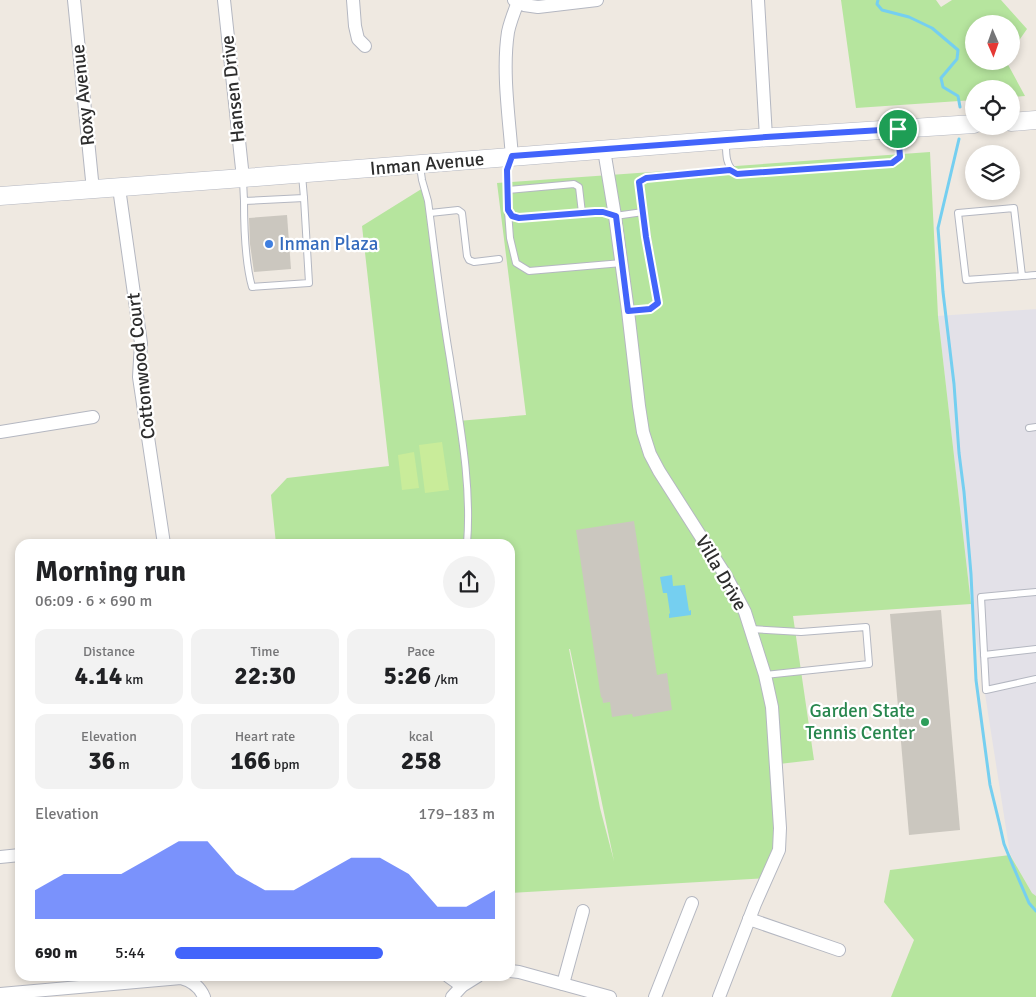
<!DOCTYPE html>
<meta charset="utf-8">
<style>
body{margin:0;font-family:Signika,sans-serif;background:#f2f2f2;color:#202124;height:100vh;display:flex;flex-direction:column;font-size:19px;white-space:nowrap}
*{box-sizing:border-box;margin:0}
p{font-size:16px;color:#757577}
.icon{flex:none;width:28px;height:28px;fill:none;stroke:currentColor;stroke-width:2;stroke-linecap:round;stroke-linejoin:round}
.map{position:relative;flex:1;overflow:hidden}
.panel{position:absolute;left:15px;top:539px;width:500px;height:442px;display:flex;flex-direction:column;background:#fff;border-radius:15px;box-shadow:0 2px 8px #0003}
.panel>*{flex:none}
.needle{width:32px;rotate:178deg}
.fabs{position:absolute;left:965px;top:15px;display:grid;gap:10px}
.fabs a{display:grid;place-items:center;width:55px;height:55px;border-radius:50%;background:#fff;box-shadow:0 2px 8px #0003;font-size:25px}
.pin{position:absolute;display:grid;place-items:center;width:42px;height:42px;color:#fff;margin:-21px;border:2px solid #fff;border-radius:50%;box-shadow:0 1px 5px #0007}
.round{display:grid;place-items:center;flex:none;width:52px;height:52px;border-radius:26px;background:#f2f2f2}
.headline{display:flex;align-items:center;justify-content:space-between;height:85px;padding:0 20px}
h1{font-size:28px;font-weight:800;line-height:38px}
.figures{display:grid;grid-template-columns:repeat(3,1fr);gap:8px;height:85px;padding:5px 20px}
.figures div{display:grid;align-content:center;border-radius:12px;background:#f2f2f2;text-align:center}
.figures b{font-size:25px;font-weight:800}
.figures small{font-size:14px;font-weight:400}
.figures p{font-size:14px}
.chart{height:140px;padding:10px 20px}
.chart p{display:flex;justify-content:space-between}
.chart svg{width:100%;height:90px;margin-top:5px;fill:#4264fb;opacity:.7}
ul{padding:0 20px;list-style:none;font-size:16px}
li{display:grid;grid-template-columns:80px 60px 1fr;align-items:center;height:38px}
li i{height:12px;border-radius:6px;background:#4264fb}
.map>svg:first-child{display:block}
</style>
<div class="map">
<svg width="1036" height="997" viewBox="0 0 1036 997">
<rect width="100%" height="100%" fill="#efe9e1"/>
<polygon fill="#e3e1e8" points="1036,309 1036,896 1032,893 1010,854 971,604 938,316"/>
<g fill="#b6e59e" fill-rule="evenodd">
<polygon points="841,0 936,0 941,7 952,0 1001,0 1027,29 1011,52 1011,24 974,24 974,61 1006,61 1025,96 1011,97 1011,89 974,89 974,100 856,108"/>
<path d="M 930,152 L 938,316 L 971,604 L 793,616 L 814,760 L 779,764 L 784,825 L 768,878 L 510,893 L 510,544 L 276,544 L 271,495 L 287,478 L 389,466 L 362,226 L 423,188 L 458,421 L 526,415 L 497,183 ZM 569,649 L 570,649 L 614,861 L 600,808 Z"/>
<polygon points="1010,855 1032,893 1036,896 1036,997 891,997 914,940 884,902 890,870"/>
</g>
<g fill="#c9ec9a">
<polygon points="442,442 449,490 425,493 419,445"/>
<polygon points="414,452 419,488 402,490 398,455"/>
</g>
<polygon fill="#75cff0" points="672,575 673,586 685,585 689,611 691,610 691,615 669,618 669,614 670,613 667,593 663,593 660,577"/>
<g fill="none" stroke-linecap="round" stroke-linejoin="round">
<g stroke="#75cff0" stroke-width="3">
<polyline points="878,0 877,4 882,10 909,17 932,28 958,50 957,59 941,78 943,87 958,96 960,107"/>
<polyline points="959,139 938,228 943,292 954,384 959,453 964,492 971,574 976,680 990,785 1000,826 1004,844 1013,866 1029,903 1036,911"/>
</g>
</g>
<g fill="#cbc7bf">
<polygon points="287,215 291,269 254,272 250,244 249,218"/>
<polygon points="634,521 657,675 667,673 672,710 633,717 632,714 612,717 610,702 603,703 602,697 601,698 576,530"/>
<polygon points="941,610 960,830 909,835 890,614"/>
</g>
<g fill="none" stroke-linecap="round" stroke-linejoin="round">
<g stroke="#b4b7c1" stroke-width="8">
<g id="service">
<path d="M 726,141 C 726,153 725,166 737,174 L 892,163 L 900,157 L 898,130"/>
<polyline points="511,160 507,170 508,211 512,216 519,218 595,212 603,212 615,216 643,212 658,303 650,309 628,311"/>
<path d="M 420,166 L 422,180 L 428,201 C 435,254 441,307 450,359 C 459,420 472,482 467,544"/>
<polyline points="243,180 244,201 304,198 302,175"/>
<polyline points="507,190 574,184 579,187 582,213"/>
<path d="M 244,201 C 244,228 245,262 252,287 L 309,283 L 304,198"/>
<polyline points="508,211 510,238 516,263 529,271 622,263"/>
<polyline points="643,212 639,182 646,177 731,170"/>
<polyline points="430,213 458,210 462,213 467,256 469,260 474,262 499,259"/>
<path d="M 1022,276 L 1014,208 L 958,213 L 966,280 C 989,278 1013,277 1036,275"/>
<polyline points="1029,428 1036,427"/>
<polyline points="1036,592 981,597 986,690 1036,679"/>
<polyline points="751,629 801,632 866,627 869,664 765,675"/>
<polyline points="984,655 1036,649"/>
</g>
</g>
<g stroke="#b4b7c1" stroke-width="14">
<g id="minor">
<polyline points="74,0 93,190"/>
<polyline points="224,0 243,178"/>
<polyline points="353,0 355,26 358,39 365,46"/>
<polyline points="514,0 524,5 538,7 597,0"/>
<polyline points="758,0 766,137"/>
<polyline points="604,150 615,216 628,311 639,406 643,432 650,454 659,471 726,576 745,612 765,675 772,707 780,828 779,850 755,904 719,997"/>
<path d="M 512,157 C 509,117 502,71 508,32 C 510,22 514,12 518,2"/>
<polyline points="119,188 141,343 139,377 164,544"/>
<polyline points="0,432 93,417"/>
<polyline points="0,857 20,855"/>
<polyline points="749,919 839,950"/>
<polyline points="510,971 519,972 610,997"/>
<polyline points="448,976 462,986"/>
<polyline points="563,984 583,911"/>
<path d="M 0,994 L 181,978 C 192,981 200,987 204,997"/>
<polyline points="452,997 462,986 478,976"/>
<polyline points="655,997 692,903"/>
</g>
</g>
<g stroke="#b4b7c1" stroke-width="19">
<g id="secondary">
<polyline points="1011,122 1036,120"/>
<polyline points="0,196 243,178 726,140 974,124"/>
</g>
</g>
<use href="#service" stroke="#fff" stroke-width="6"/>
<use href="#minor" stroke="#fff" stroke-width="12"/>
<use href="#secondary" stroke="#fff" stroke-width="18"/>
</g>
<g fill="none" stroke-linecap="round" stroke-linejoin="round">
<g stroke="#fff" stroke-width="10">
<polygon id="route" points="898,129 900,157 892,163 737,174 730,170 646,178 639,182 646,237 658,303 650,309 628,311 616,216 603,212 595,212 519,218 512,216 508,210 507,170 512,156 766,137"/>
</g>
<use href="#route" stroke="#4264fb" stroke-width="6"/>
</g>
<circle fill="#3f7fe0" stroke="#fff" stroke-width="2" cx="269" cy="244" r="5"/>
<circle fill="#2e9e5b" stroke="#fff" stroke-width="2" cx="925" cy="722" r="5"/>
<g text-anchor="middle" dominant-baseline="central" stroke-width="4.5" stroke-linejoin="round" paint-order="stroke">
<g font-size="19" fill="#2e2e2e" stroke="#fff">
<text transform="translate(233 89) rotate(-96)">Hansen Drive</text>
<text transform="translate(83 95) rotate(-96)">Roxy Avenue</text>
<text transform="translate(427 164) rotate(-5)">Inman Avenue</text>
<text transform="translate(141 366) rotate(-96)">Cottonwood Court</text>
<text transform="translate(721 573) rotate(60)">Villa Drive</text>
</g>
<g font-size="19" fill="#366cbe" stroke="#fff" text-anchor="start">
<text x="279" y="244">Inman Plaza</text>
</g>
<g font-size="19" fill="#27864d" stroke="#fff" text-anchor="end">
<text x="915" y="711">Garden State<tspan x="915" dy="22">Tennis Center</tspan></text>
</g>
</g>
</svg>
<div class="fabs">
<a><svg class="needle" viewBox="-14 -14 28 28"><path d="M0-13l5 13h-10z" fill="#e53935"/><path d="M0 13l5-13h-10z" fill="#757577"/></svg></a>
<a><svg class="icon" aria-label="locate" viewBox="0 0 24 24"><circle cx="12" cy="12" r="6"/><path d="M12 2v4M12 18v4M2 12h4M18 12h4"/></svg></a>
<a><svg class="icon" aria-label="layers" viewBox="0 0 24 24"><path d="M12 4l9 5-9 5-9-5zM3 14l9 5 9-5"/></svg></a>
</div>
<div class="pin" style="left:898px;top:129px;background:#1e9e55"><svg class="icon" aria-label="arrive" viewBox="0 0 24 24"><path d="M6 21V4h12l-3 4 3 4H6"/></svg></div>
<section class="panel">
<div class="headline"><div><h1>Morning run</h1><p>06:09 · 6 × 690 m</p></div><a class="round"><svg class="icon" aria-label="share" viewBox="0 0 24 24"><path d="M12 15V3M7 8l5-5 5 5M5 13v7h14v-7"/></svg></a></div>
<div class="figures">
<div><p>Distance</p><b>4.14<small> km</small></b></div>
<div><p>Time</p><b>22:30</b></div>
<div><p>Pace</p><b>5:26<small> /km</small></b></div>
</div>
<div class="figures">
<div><p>Elevation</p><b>36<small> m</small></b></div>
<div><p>Heart rate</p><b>166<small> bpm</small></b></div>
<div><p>kcal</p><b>258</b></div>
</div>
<div class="chart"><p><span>Elevation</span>179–183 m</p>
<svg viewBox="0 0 160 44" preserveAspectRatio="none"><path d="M0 44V30L10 22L20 22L30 22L40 14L50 6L60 6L70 22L80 30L90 30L100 22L110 14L120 14L130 22L140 38L150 38L160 30V44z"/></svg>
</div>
<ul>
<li><b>690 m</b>5:44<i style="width:65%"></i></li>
</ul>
</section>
</div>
